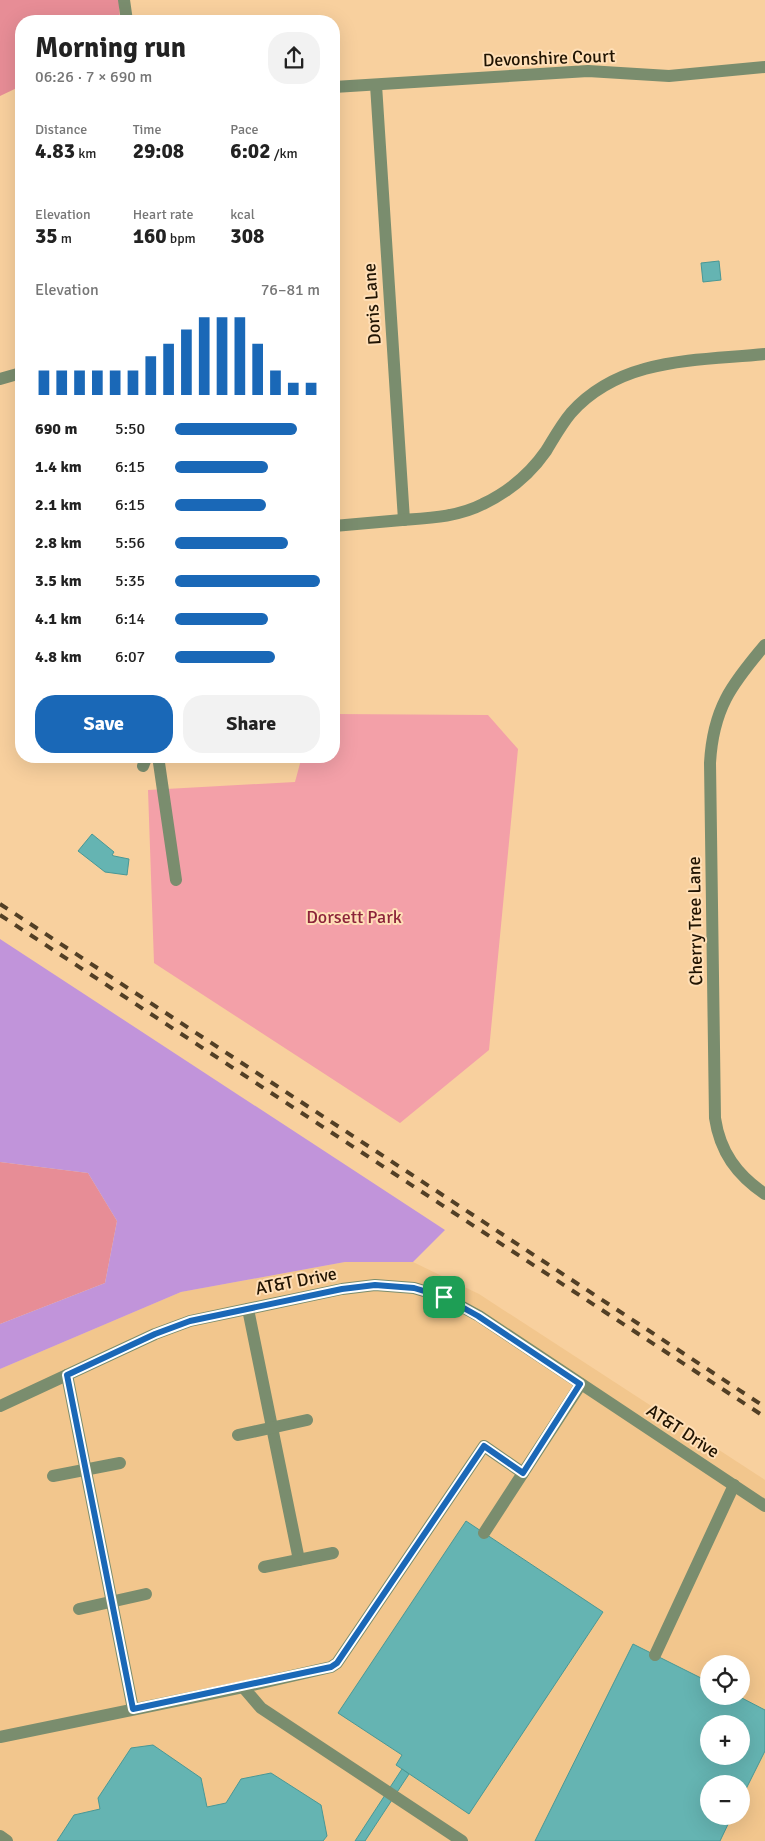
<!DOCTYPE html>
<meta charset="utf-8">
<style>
body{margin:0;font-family:Signika,sans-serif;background:#f2f2f2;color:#222;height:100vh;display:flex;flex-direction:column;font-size:19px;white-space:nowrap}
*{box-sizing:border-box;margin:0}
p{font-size:16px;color:#767676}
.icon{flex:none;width:28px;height:28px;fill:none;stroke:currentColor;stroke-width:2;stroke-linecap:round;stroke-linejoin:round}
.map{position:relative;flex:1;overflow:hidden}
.sheet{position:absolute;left:15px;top:15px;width:325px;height:748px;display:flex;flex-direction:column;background:#fff;border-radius:20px;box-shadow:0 5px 20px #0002}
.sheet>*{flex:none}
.buttons{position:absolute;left:700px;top:1655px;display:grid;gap:10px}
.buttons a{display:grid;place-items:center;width:50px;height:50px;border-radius:50%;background:#fff;box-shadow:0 5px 20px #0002;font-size:25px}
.pin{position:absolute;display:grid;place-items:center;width:42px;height:42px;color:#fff;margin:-21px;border-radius:10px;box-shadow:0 2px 8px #0006}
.round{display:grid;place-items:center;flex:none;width:52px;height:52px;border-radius:20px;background:#f2f2f2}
.head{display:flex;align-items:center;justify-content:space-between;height:85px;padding:0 20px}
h1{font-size:28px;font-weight:700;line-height:38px}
.figures{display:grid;grid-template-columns:repeat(3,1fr);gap:8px;height:85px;padding:5px 20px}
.figures div{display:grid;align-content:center}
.figures b{font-size:21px;font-weight:700}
.figures small{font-size:14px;font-weight:400}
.figures p{font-size:14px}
.chart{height:140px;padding:10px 20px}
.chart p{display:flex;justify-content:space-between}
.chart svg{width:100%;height:90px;margin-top:5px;stroke:#1a68b7;stroke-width:6}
.cta{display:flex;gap:10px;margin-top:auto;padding:10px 20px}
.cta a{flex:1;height:58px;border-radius:20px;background:#1a68b7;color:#fff;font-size:20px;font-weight:700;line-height:58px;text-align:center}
.cta a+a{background:#f2f2f2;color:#222}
ul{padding:0 20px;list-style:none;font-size:16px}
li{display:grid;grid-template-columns:80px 60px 1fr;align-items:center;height:38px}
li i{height:12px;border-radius:6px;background:#1a68b7}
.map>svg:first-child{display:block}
</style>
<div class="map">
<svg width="765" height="1841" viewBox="0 0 765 1841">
<rect width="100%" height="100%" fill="#f8d09e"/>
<path fill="#f2c68d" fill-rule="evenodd" d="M 345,1262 L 413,1262 L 479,1294 L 765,1480 L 765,1841 L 0,1841 L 0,1369 L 181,1292 ZM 709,1664 L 741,1664 L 741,1696 L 709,1696 ZM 709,1724 L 741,1724 L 741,1756 L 709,1756 ZM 709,1784 L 741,1784 L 741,1816 L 709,1816 Z"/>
<polygon fill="#f3a0a8" points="334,714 488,715 518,749 489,1050 400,1123 154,963 148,790 295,782 302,756 334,756"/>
<g fill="#e78d96">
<polygon points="0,0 119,0 120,21 21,21 21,86 0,96"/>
<polygon points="0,1162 88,1173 117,1221 105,1283 0,1324"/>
</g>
<polygon fill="#c194da" points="0,939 445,1230 413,1262 345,1262 181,1292 0,1369 0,1324 105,1283 117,1221 88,1173 0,1162"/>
<g fill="#65b4b2" stroke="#489896" fill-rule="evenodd">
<polygon points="719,261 721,280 703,282 701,263"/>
<polygon points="92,834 114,852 112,855 114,856 129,859 127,875 105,872 78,851"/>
<polygon points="466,1521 603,1612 469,1814 396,1765 402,1755 338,1713"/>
<path d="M 633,1644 L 709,1682 L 709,1696 L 738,1696 L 765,1710 L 765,1751 L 741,1799 L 741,1784 L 709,1784 L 709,1816 L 732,1816 L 720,1841 L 535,1841 ZM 709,1724 L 741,1724 L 741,1756 L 709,1756 Z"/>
<polygon points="153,1745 201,1778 207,1807 226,1803 241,1779 271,1773 321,1805 327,1836 323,1841 57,1841 74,1815 100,1809 98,1798 131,1748"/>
<polygon points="402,1769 409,1774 365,1841 355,1841"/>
</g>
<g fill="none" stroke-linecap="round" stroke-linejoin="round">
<g stroke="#7a8d6e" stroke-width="12">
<polyline points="124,0 127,21"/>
<polyline points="376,85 404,520"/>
<polyline points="334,87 588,71 669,76 765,67"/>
<polyline points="0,379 21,373"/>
<path d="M 334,526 C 356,524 379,522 402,520 C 429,518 458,517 483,504 C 508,492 530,474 546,451 C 554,438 561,425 571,413 C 621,357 696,361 765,354"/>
<path d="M 765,645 C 731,685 713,709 710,763 L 715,1118 C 720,1152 737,1175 765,1194"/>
<polyline points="158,756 176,880"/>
<polyline points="143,766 147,756"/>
<polyline points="248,1309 299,1560"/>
<polyline points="67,1375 133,1709"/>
<polyline points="0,1406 155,1334 190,1321 342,1289 375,1285 414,1288 444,1297 479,1316 765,1506"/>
<polyline points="238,1435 307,1420"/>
<polyline points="53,1476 120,1463"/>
<polyline points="484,1533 523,1473"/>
<polyline points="264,1567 333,1553"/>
<polyline points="79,1609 146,1594"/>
<polyline points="655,1655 734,1485"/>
<polyline points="243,1687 261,1708 462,1841"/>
<polyline points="0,1737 243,1687 331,1667 337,1663 484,1446 523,1473 581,1384"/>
<polyline points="0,1836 7,1841"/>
</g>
<g stroke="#523f25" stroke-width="4" stroke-dasharray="9 9" stroke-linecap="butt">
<polyline points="0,904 765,1407"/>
<polyline points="0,915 765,1417"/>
</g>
</g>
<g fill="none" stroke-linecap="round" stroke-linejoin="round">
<g stroke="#fff" stroke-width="10">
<polygon id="route" points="375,1285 414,1288 444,1297 478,1316 580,1384 523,1473 484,1446 337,1663 331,1667 133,1709 67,1375 155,1334 190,1321 342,1289"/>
</g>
<use href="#route" stroke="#1a68b7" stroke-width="6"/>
</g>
<g text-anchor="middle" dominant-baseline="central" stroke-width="4" stroke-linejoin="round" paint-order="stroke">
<g font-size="18" fill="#211402" stroke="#ffdfb7">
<text transform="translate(549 58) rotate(-2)">Devonshire Court</text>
<text transform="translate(372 304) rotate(-94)">Doris Lane</text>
<text transform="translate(695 921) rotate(-91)">Cherry Tree Lane</text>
<text transform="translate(296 1281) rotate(-11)">AT&amp;T Drive</text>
<text transform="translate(683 1431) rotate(33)">AT&amp;T Drive</text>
</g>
<g font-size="18" fill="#8c233a" stroke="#ffdfb7">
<text x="354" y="917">Dorsett Park</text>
</g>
</g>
</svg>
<div class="buttons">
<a><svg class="icon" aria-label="locate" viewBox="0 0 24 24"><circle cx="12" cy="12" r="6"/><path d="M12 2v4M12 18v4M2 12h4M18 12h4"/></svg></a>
<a>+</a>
<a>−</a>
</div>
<div class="pin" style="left:444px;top:1297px;background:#1e9e55"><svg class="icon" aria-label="arrive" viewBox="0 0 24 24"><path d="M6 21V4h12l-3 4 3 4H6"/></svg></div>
<section class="sheet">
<div class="head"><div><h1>Morning run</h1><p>06:26 · 7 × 690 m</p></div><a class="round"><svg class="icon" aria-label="share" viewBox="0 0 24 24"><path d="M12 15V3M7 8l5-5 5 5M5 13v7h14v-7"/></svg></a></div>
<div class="figures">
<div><p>Distance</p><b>4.83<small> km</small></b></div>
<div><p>Time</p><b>29:08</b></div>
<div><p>Pace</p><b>6:02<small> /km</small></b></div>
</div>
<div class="figures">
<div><p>Elevation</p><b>35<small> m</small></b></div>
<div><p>Heart rate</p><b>160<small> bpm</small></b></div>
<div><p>kcal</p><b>308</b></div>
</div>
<div class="chart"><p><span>Elevation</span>76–81 m</p>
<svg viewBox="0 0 160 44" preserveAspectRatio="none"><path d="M5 44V32M15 44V32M25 44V32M35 44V32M45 44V32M55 44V32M65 44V25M75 44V19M85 44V12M95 44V6M105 44V6M115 44V6M125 44V19M135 44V32M145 44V38M155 44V38"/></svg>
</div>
<ul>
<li><b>690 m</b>5:50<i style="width:84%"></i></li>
<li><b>1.4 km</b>6:15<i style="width:64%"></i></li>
<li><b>2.1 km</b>6:15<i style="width:63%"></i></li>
<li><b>2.8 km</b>5:56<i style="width:78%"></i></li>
<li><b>3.5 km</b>5:35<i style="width:100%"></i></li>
<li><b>4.1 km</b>6:14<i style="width:64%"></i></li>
<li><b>4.8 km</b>6:07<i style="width:69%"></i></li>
</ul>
<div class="cta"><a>Save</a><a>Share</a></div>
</section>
</div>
